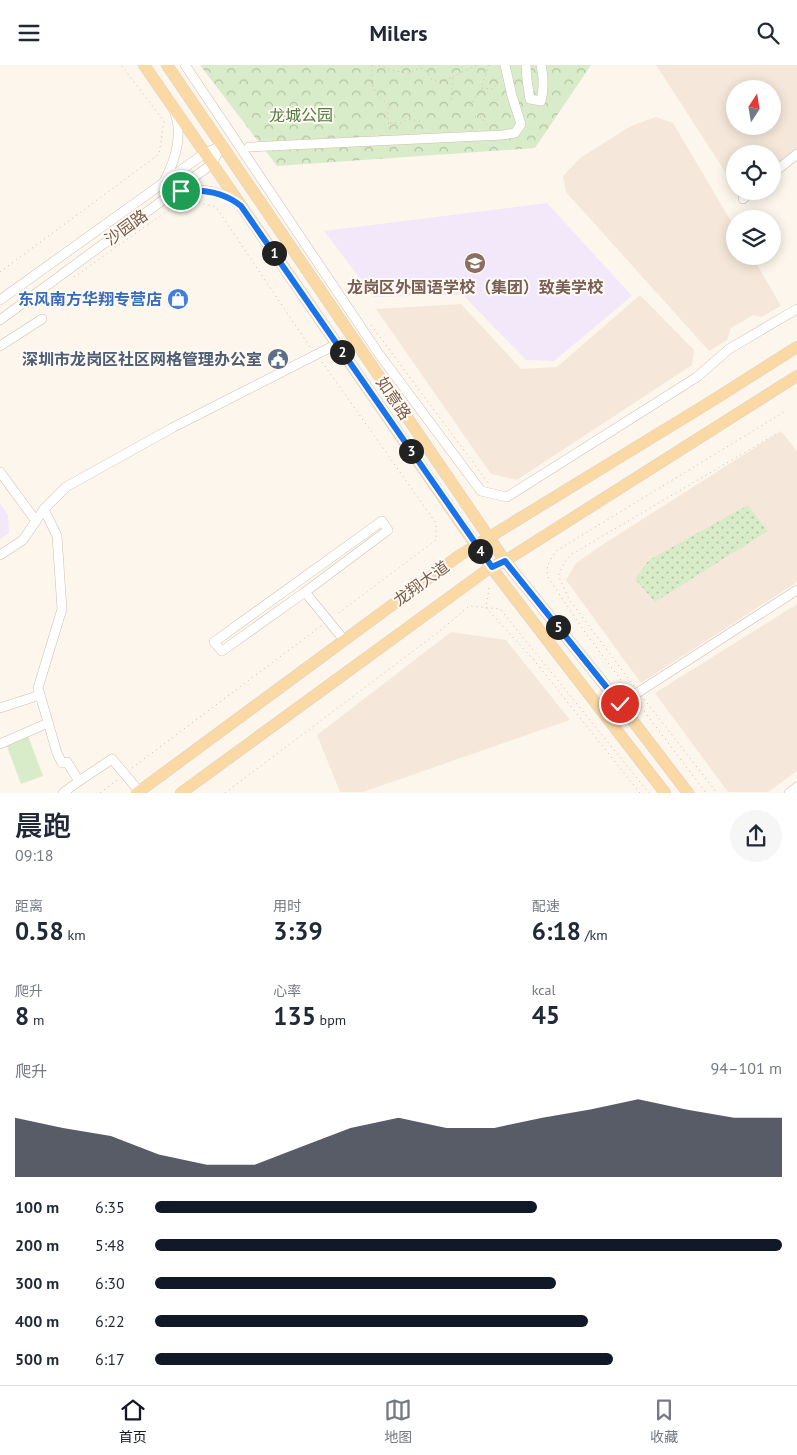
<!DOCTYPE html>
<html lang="zh">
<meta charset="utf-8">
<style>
body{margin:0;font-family:"PT Sans","Noto Sans SC",sans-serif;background:#f6f6f7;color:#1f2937;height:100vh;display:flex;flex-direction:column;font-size:19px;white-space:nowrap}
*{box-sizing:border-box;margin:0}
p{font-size:16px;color:#747a83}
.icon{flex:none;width:28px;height:28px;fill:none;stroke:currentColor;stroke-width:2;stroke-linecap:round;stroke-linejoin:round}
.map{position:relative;height:728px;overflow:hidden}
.details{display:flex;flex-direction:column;background:#fff;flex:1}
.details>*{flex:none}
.needle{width:32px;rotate:12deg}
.controls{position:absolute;left:726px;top:15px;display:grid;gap:10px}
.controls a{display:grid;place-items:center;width:55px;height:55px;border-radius:50%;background:#fff;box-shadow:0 2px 12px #0003;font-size:25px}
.pin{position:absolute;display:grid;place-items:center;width:42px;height:42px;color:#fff;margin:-21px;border:2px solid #fff;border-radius:50%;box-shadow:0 1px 5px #0007}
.km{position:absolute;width:25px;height:25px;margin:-12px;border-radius:50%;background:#222;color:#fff;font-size:14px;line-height:25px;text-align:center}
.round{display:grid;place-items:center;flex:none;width:52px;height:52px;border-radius:26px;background:#f6f6f7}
.head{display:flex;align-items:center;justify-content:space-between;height:85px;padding:0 15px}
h1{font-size:28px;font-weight:600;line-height:38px}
.metrics{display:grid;grid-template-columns:repeat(3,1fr);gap:8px;height:85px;padding:5px 15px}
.metrics div{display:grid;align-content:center}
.metrics b{font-size:25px;font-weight:600}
.metrics small{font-size:14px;font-weight:400}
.metrics p{font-size:14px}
.chart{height:140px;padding:10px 15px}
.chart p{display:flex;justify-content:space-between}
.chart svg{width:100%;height:90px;margin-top:5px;fill:#111827;opacity:.7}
ul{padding:0 15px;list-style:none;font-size:16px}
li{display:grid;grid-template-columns:80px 60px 1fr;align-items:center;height:38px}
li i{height:12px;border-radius:6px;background:#111827}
header{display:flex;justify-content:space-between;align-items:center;height:65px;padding:0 15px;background:#fff;font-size:22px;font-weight:600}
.menu{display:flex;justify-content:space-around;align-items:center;height:70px;border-top:1px solid #e0e1e3;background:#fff;font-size:14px;color:#747a83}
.menu a{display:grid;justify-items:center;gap:2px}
.menu .selected{color:#111827}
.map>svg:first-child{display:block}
</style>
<header><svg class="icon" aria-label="menu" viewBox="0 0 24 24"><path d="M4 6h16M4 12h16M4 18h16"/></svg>Milers<svg class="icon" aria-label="search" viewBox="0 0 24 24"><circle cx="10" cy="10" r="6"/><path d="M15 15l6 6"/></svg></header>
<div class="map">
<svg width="797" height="728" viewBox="0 0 797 728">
<defs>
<pattern id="park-crowns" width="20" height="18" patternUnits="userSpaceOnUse" patternTransform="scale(1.25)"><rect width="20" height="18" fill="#d8ecc9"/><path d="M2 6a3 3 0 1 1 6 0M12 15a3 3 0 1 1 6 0" fill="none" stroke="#b4c2a5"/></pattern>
<pattern id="garden-dots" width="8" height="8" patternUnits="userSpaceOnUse" patternTransform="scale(1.25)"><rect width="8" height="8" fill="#d8ecc9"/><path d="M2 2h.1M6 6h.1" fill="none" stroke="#b4c2a5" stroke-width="1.8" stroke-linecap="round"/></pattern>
</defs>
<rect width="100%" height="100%" fill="#fdf6ec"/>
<g fill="#f5e8da" fill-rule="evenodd">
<path d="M 656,0 L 797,0 L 797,89 L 773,109 L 772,89 L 735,89 L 735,122 ZM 735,24 L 772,24 L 772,61 L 735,61 Z"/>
<polygon points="656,52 673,58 735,163 735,191 752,191 781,241 761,252 753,250 731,263 727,275 709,286 566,127 563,111 580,93 631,61"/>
<polygon points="640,230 694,285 692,300 517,415 491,409 376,244 461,239 521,304 557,302"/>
<polygon points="781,366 797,386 797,517 641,618 566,515 576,498 602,480"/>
<polygon points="797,539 797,706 768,727 728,727 655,628"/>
<polygon points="451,567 506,575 570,655 363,727 340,727 317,670"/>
</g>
<g fill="#f3e8fa">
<polygon points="547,138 632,231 554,296 526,295 463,230 374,232 324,166"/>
<polygon points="0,438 8,450 9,468 0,474"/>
</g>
<polygon fill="#d8ecc9" points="28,671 43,711 21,719 6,679"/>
<polygon fill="url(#park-crowns)" points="200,0 591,0 535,83 277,101"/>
<polygon fill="url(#garden-dots)" points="748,440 768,466 655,537 635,514 649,495"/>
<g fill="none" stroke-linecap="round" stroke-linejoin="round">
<g stroke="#d1beb0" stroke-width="10">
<g id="minor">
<polyline points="185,0 379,289 481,426 507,432 697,312 729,284 797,244"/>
<path d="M 526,0 L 527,15 L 530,34 L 541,36 C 544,24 544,13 541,0"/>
<polyline points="249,82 502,70 515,68 521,59 512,31 505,0"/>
<polyline points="772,109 797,89"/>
<path d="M 164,117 C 175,96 183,71 175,48"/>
<path d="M 175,127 C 195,122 221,125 237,138"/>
<polyline points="743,134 752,126"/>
<polyline points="0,235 205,88 221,81"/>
<polyline points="0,255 212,99 221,81"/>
<polyline points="0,281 42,254"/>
<polyline points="0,407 36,456"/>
<polyline points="44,444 66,422 172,363 337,279"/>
<polyline points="0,490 23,475 44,444 57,471 62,544 38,623 57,688 62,698 67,697 79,716 112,694 139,726"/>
<polyline points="305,527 388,465 382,456 214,577 222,586 305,527 344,575"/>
<polyline points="620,639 797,525"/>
<polyline points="0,643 40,630"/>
<polyline points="0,679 48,658"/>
<polyline points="63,728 79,716"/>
<polyline points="789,728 797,722"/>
</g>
</g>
<g stroke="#dad1cd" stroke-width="12">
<g id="major">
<polyline points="144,0 491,502 665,728"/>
<polyline points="167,0 505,496 620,639 688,728"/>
<polyline points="137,728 460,490 715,334 797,282"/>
<polyline points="181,728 491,502 505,496 797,311"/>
</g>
</g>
<g stroke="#d9b8a5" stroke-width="1" stroke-dasharray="1 4" stroke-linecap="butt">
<path d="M 372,0 C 372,21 371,28 390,40 C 386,49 389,55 389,65"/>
<path d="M 379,0 L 395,6 L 410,9 C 420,0 426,2 431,14 L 438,17 L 453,12 L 451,35"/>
<polyline points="489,0 481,23 492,24 499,18"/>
<polyline points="453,12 476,0"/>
<polyline points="470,41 481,24"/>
<polyline points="475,52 482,52 487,61"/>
<polyline points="390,58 400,58 409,54 424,57"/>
<polyline points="0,207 159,89 164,56 121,0"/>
<polyline points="74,212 184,134 216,142 310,282"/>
<polyline points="371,260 489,419"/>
<polyline points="322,297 436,458 436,475 336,550"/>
<polyline points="489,523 486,543 533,594 640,728"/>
<polyline points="634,621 569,534 559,512 559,509 564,498 572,489 776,369"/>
<path d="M 627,623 L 587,570 L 549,514 C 544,502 550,496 556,486 L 784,347"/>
<polyline points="644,634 717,728"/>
<polyline points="638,638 706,728"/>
<polyline points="132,703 321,561"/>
<polyline points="100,728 117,715"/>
<polyline points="225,728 441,565 469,541 500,544 649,728"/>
</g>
<use href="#minor" stroke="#fff" stroke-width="9"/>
<use href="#major" stroke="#fbd9a5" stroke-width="11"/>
</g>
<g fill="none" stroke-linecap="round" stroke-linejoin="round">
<g stroke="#fff" stroke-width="10">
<path id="route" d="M 181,126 C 203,124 224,127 241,141 L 492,502 L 505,496 L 620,639"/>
</g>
<use href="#route" stroke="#1a73e8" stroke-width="6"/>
</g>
<defs>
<g id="school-disc" transform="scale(1.125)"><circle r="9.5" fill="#8d6e63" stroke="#fffaf3"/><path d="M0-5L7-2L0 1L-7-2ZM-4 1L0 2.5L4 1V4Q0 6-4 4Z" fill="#fff"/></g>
<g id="shop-disc" transform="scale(1.125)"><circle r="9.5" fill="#3f7fe0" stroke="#fffaf3"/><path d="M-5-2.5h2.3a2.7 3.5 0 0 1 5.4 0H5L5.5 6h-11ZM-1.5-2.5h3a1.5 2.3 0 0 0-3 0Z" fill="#fff"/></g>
<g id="civic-disc" transform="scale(1.125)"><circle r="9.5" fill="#5c6f8a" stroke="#fffaf3"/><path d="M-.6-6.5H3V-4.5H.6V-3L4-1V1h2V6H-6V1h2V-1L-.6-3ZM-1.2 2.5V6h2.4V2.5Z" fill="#fff"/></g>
</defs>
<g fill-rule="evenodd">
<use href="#school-disc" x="475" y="198"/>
<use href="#shop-disc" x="178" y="234"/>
<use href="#civic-disc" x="278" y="294"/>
</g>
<g text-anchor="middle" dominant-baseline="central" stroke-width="4" stroke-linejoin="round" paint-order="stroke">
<g font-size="16" fill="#537a41" stroke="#fffaf3">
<text x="301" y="50">龙城公园</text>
</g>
<g font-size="16" fill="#7a5c4d" stroke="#fffaf3">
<text transform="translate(126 162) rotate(-36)">沙园路</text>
<text transform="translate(394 333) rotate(56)">如意路</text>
<text transform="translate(421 518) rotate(-36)">龙翔大道</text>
</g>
<g font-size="16" font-weight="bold" fill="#785e54" stroke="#fffaf3">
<text x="475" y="222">龙岗区外国语学校（集团）致美学校</text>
</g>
<g font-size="16" font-weight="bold" fill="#366cbe" stroke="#fffaf3" text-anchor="end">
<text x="162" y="234">东风南方华翔专营店</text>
</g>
<g font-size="16" font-weight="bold" fill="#4e5e75" stroke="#fffaf3" text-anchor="end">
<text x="262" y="294">深圳市龙岗区社区网格管理办公室</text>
</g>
</g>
</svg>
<div class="controls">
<a><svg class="needle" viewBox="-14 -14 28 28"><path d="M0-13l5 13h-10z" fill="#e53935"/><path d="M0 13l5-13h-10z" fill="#747a83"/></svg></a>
<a><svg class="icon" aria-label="locate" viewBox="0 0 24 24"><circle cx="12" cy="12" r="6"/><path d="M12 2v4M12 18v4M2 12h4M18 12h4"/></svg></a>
<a><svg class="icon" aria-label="layers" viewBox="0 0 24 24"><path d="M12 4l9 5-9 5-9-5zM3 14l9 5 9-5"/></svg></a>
</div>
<div class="pin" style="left:181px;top:126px;background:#1e9e55"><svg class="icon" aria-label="arrive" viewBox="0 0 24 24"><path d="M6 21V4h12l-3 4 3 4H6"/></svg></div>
<div class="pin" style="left:620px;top:639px;background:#d93025"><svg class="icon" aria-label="check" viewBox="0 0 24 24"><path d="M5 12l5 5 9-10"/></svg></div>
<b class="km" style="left:274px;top:188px">1</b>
<b class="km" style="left:342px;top:287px">2</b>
<b class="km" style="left:411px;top:386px">3</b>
<b class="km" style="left:480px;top:486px">4</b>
<b class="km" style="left:558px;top:562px">5</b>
</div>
<section class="details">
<div class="head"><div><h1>晨跑</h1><p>09:18</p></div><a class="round"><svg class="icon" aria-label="share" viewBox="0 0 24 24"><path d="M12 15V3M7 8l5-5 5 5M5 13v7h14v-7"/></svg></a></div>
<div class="metrics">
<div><p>距离</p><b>0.58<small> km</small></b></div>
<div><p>用时</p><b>3:39</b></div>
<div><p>配速</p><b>6:18<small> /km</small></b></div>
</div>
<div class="metrics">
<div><p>爬升</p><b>8<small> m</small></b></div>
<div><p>心率</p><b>135<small> bpm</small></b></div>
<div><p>kcal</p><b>45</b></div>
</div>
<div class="chart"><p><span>爬升</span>94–101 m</p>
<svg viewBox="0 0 160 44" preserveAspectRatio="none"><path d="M0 44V15L10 20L20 24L30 33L40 38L50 38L60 29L70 20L80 15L90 20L100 20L110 15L120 11L130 6L140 11L150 15L160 15V44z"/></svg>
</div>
<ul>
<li><b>100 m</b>6:35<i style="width:61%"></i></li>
<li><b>200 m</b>5:48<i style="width:100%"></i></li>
<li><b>300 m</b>6:30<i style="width:64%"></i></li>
<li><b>400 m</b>6:22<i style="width:69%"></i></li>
<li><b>500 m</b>6:17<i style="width:73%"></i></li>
</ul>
</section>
<nav class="menu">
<a class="selected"><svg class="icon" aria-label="home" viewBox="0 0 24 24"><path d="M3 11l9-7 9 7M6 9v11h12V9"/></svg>首页</a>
<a><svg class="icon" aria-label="map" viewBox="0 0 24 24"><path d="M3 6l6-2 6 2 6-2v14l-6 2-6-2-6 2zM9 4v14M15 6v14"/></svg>地图</a>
<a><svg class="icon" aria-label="saved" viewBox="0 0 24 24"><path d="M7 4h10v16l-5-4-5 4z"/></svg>收藏</a>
</nav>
